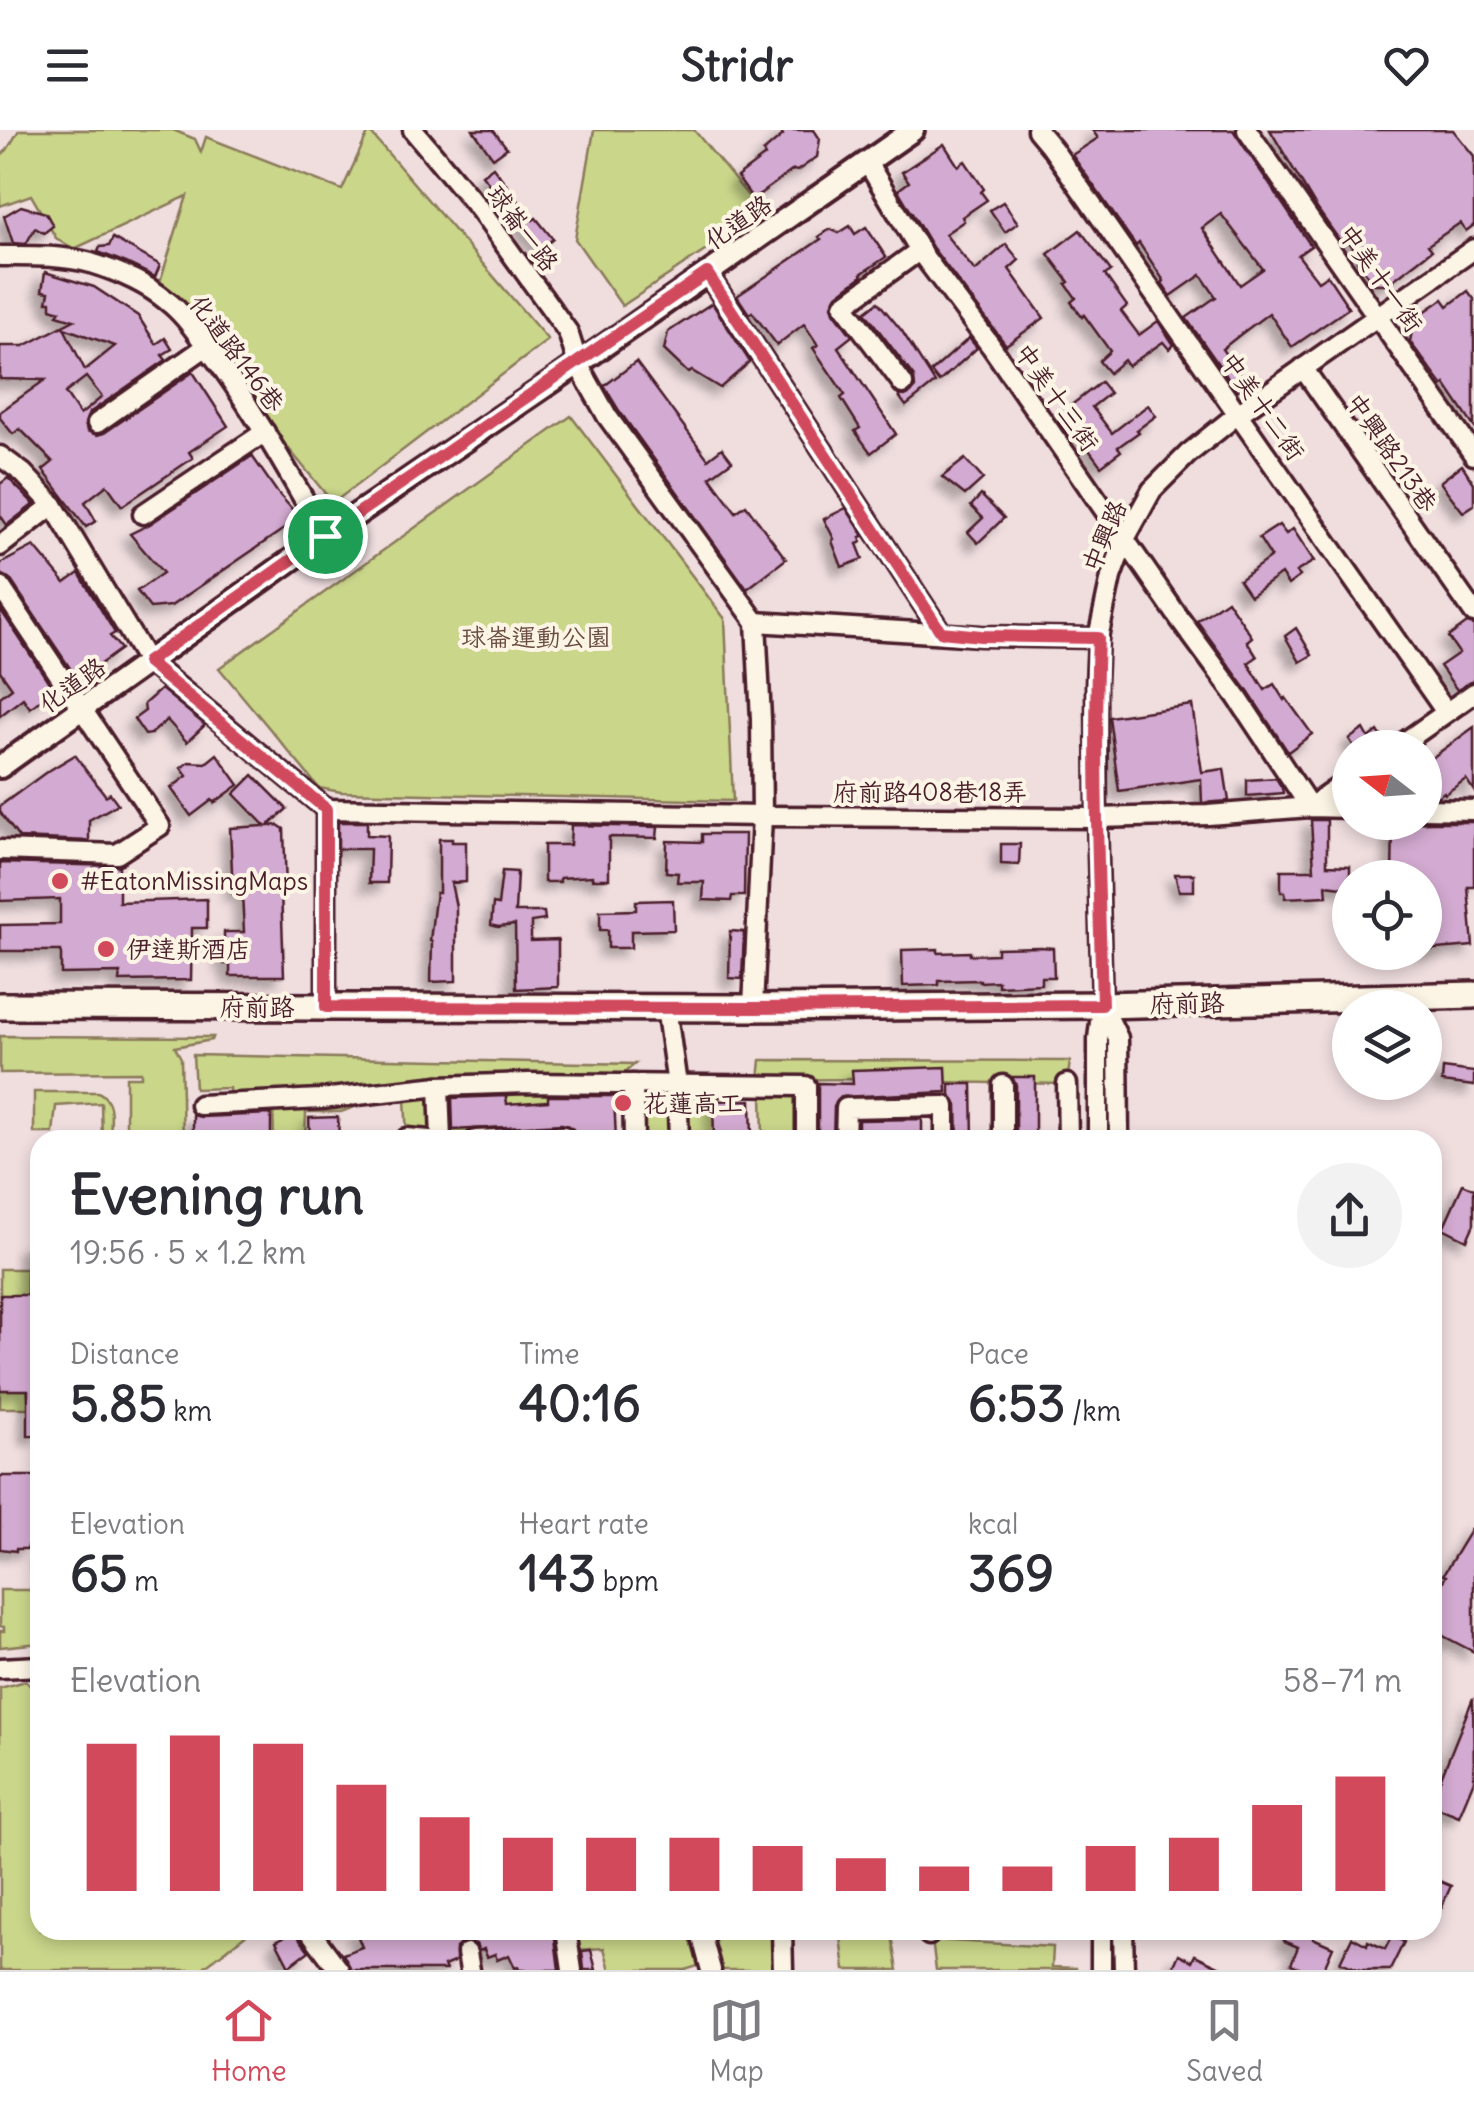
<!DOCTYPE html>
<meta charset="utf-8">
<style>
body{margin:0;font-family:Delius,"LXGW WenKai TC",sans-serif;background:#f2f2f3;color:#2b2b33;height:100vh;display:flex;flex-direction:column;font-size:38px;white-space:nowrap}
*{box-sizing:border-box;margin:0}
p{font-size:32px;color:#7c7c81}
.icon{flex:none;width:55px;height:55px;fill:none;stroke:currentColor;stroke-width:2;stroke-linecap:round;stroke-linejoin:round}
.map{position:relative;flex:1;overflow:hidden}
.side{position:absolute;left:30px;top:1000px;width:1412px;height:810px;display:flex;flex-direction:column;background:#fff;border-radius:30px;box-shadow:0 5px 15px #0003}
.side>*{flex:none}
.needle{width:65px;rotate:287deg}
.controls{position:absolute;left:1332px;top:600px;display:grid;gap:20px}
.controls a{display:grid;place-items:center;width:110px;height:110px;border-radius:50%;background:#fff;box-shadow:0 5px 15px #0003;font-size:50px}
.pin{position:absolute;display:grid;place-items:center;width:85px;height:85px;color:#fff;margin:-42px;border:5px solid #fff;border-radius:50%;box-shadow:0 2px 10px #0007}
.round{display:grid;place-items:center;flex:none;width:105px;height:105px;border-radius:52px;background:#f2f2f3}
.summary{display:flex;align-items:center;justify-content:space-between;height:170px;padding:0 40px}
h1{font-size:55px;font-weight:700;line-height:75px}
.stats{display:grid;grid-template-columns:repeat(3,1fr);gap:15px;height:170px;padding:10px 40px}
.stats div{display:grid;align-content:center}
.stats b{font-size:50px;font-weight:700}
.stats small{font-size:28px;font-weight:400}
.stats p{font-size:28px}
.chart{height:280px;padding:20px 40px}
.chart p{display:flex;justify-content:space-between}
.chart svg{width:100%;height:180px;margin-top:10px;stroke:#d1495b;stroke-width:6}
header{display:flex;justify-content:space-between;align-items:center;height:130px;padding:0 40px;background:#fff;font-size:45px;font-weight:700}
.dock{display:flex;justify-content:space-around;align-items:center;height:140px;border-top:2px solid #e1e1e2;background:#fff;font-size:28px;color:#7c7c81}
.dock a{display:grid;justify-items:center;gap:5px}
.dock .on{color:#d1495b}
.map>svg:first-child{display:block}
</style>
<header><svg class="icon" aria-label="menu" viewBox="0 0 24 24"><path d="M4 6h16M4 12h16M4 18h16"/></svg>Stridr<svg class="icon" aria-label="heart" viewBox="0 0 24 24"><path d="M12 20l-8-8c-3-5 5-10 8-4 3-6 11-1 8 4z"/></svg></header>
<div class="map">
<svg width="1474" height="1840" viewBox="0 0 1474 1840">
<defs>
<filter id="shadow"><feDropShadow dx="-8" dy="8" stdDeviation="5" flood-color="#0004"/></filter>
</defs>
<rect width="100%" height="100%" fill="#f0dedf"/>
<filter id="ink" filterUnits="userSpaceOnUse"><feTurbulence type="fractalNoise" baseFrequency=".01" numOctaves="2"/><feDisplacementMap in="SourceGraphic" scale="20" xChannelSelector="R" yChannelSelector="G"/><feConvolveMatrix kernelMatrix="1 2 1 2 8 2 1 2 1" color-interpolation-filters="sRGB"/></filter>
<g filter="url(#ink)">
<g fill="#cad68a" stroke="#8a7a5a" stroke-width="2.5">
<polygon points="19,0 173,0 195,9 201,22 206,7 342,60 369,1 548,210 333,373 158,158 187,66 74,119 56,108 31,65 0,76 0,26 7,20"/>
<polygon points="594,0 694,0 762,83 622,176 575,109"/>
<polygon points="571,286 725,489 733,671 341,662 319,658 219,538"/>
<polygon points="0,906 213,907 211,910 175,917 181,928 183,1010 126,1010 126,947 141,947 141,942 0,943"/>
<polygon points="193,925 635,934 618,948 562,960 563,1006 454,1010 407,1008 405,969 374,970 341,982 306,982 305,1010 274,1010 273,975 230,973 229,958 195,959"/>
<polygon points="761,930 1070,931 1067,954 862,951 856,949 759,950"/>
<polygon points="668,959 669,1010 643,1010 641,960"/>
<path d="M 34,962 L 98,962 C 116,970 110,993 110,1010 L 102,1010 L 101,973 L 56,976 L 53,1003 L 34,1003 Z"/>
<polygon points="806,962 806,1010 763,1010 762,963"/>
<polygon points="690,964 719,964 720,1010 689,1010 687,971"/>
<polygon points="0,1139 29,1139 27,1177 0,1165"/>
<polygon points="0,1260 27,1260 29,1278 0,1278"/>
<polygon points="32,1399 40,1399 40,1443 30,1443 30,1427 32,1426"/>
<polygon points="0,1460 40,1460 40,1513 0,1517 0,1501 4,1501 4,1497 0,1496"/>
<polygon points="26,1551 40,1567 40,1800 252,1800 200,1840 0,1840 0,1558"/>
<polygon points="574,1800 688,1800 698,1836 685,1840 610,1840 604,1818 576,1820"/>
<polygon points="706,1800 773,1800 779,1840 717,1840"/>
<polygon points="860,1800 891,1800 898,1840 845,1840 841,1807"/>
<polygon points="932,1810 1053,1817 1052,1837 1076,1838 1076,1840 936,1840"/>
</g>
<g fill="#d3aad1" stroke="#4a1f2b" stroke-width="2.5" fill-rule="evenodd" filter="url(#shadow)">
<polygon points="473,0 493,0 507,18 493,28"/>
<polygon points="780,0 814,0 820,9 817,27 797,41 793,40 753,69 737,47 765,26 763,22 783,5"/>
<path d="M 1092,0 L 1233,0 L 1311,116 L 1298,125 L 1318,151 L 1327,145 L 1349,178 L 1292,217 L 1269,183 L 1241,204 L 1222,219 L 1247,254 L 1237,261 L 1186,188 L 1216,167 L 1201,145 L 1171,166 L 1162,153 L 1164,151 L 1139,113 L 1136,116 L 1072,25 L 1098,8 ZM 1221,84 L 1263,139 L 1240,155 L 1202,98 Z"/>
<polygon points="1270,0 1453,0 1474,26 1474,95 1466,101 1460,93 1428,115 1432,120 1388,154 1374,154 1357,131 1361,128 1345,107 1340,111 1316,77"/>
<polygon points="944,14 958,36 965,31 984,59 981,62 987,70 962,87 964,91 945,104 975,141 1006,114 1019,130 1009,139 1044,188 1006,215 932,117 898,60 909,52 902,42"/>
<polygon points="493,37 533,90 536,88 553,109 540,119 482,45"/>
<polygon points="1003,72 1018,93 1005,102 990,80"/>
<polygon points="21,76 46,83 53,96 44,103 35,98 26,114 13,113 4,86"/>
<polygon points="850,96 855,104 866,97 886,127 861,144 862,146 837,165 832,175 834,182 852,206 838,217 896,304 871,323 855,301 860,298 841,268 845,265 813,218 818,215 804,194 777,215 752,182 749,184 737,166 821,109 819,107 830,99 839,103"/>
<polygon points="1080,100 1111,141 1105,145 1127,176 1121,181 1139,205 1158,191 1174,215 1169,219 1163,212 1128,236 1124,230 1109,243 1099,231 1110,221 1084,185 1082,187 1071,172 1076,168 1066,154 1069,152 1048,124"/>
<polygon points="113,108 160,135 155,147 126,133 98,122 100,117 109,116"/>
<path d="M 45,142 L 94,157 L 138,186 L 156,214 L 165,208 L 172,219 L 162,225 L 166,230 L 89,283 L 85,293 L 87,301 L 97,305 L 104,303 L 193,242 L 228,296 L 189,322 L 193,328 L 122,376 L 107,355 L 85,372 L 96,391 L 86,397 L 43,340 L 53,332 L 20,299 L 13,304 L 0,288 L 0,282 L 45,250 L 0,249 L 0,216 L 24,216 L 74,190 L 57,185 L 60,181 L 51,178 L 51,172 L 47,172 L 49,162 L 42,161 ZM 64,198 L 115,216 L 85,240 ZM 86,247 L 102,267 L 80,285 L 65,263 Z"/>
<polygon points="1468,161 1474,169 1474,297 1445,254 1443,256 1410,212 1414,189 1443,169 1448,176"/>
<polygon points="878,172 902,201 935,253 906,276 898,265 905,266 911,263 915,258 914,247 865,182"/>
<polygon points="712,173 750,232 720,258 692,241 688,243 664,220 668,202"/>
<polygon points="969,208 977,218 939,252 931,242"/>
<polygon points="636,232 708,329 722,318 732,331 710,347 736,382 746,375 786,429 747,459 618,279 604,256"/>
<polygon points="1101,252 1110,263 1092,277 1112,303 1148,275 1156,286 1137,300 1139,302 1118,317 1121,321 1101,336 1078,305 1071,310 1058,291 1073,279 1070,276"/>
<polygon points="252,326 277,362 300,388 171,476 150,478 137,461 163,443 130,404 150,394"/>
<polygon points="965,329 983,349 965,365 942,347"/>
<polygon points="1462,335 1474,353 1474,375 1463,382 1440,352"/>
<polygon points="8,348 34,374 7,395 0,385 0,354"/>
<polygon points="981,365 1004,388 978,413 968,402 983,388 971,376"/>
<polygon points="846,378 864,406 860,407 862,412 857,414 863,429 842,437 832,411 834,409 824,389"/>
<polygon points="1279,395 1286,404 1293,399 1314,431 1296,442 1300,446 1288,455 1281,444 1250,466 1239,450 1271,427 1259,408"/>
<polygon points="34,416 65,453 79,443 115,503 110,506 121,519 78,550 10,449 0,444 0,434"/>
<polygon points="1227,470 1252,507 1247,511 1257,527 1248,533 1265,560 1274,554 1284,570 1286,568 1312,604 1288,622 1247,560 1197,491"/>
<polygon points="0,479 54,560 30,578 23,568 0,586 0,567 12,558 0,541"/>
<polygon points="1467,493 1474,495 1474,551 1457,560 1440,536 1459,523 1448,507"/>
<polygon points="1296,498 1312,525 1300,532 1285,506"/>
<polygon points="161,559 205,595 187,612 167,590 151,604 145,605 134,589 145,581 144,574"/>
<polygon points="1192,575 1202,642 1224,639 1229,671 1202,673 1201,649 1119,661 1109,587"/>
<polygon points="1474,597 1474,661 1466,649 1445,664 1444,662 1437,667 1425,667 1425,633"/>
<polygon points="1364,599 1369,608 1378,601 1385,612 1384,618 1355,618 1349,609"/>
<polygon points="217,624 239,655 214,673 212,670 191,686 171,658 187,646 181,638 189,632 206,633"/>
<polygon points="75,625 106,666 110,663 118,674 89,690 89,711 19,708 0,682 0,676 45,643"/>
<polygon points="253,645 287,679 268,696 278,695 284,699 286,759 281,759 284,846 230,846 230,834 224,834 224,802 244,802 242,763 233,763 230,698 265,696 234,664"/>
<polygon points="1276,648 1282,658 1283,663 1247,666 1247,650"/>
<polygon points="1311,690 1327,690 1327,735 1350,736 1350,758 1326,755 1327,766 1285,768 1285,762 1281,762 1281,740 1314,740"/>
<polygon points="338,692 367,692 367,705 388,706 387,753 369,753 370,719 338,719"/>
<polygon points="1432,692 1474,692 1474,757 1468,757 1473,816 1425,820 1425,771 1441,768 1425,766 1425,748 1392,748 1393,693"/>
<polygon points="571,695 658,697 657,708 609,707 609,749 592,749 592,746 560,748 560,752 544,752 544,715 570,715"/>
<polygon points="702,704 745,704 744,766 732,766 731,771 703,770 704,752 677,752 678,743 666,742 667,711 702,712"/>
<polygon points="439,709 452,709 452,712 466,712 466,752 451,753 456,777 456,851 431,852 432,812 430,811 434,777 436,763 439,763"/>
<polygon points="1001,714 1020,714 1019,735 1001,734"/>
<polygon points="0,733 119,736 119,772 207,769 207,798 192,798 191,850 119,851 120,843 61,844 61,821 0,821 0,795 60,794 60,769 0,771"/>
<polygon points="502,741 517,742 515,782 544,782 545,790 531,792 531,811 558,810 558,857 516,859 515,795 498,797 491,795 493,774 498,775"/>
<polygon points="1175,744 1194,744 1194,761 1179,761"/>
<polygon points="673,770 674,800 631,801 631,818 608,818 608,800 600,800 600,781 636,780 636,771"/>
<polygon points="730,801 744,802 742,849 729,848"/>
<polygon points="1040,817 1053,818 1054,847 1041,847 1041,854 998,856 998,851 980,852 980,850 939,851 939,855 903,856 902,820 938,819 938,823 970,822 970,825 997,824 997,818"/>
<polygon points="946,937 947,962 841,967 834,977 833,1010 818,1010 818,953 853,954 852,940"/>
<polygon points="1443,938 1474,942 1474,956 1442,952"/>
<polygon points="1012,947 1035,947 1035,1010 1016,1010 1016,955"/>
<polygon points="950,954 972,954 973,1010 958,1010 957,975 950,965"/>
<polygon points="506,966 507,974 548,971 548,966 614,966 616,1010 576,1010 573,999 562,994 453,1000 452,968"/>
<polygon points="751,970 752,1010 714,1010 713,971"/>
<polygon points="271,984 271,1010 193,1010 193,985 201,987"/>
<polygon points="338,987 339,1010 310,1010 309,988"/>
<polygon points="922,989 922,1010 858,1010 858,990"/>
<polygon points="1463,1054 1474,1059 1474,1094 1467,1110 1443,1098"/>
<polygon points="27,1114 40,1114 40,1306 28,1306 28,1260 0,1260 0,1165 27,1165"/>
<polygon points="0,1346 40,1346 40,1399 30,1399 28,1419 16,1419 16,1421 0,1419"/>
<polygon points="1474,1394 1474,1522 1432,1500 1432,1471 1446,1446 1443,1445"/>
<polygon points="1473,1568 1474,1650 1459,1686 1432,1675 1432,1670"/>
<polygon points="1432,1748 1451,1756 1432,1798"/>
<polygon points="297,1800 299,1808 309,1821 289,1836 276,1811"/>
<polygon points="355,1800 554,1800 559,1840 519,1840 518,1837 515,1838 509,1825 497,1830 495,1824 487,1827 484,1819 479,1821 476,1814 466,1811 456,1818 456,1831 444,1836 446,1840 351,1840 343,1824 362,1817"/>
<polygon points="1288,1800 1316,1800 1313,1808 1333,1817 1323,1840 1304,1840 1291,1834 1298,1817 1284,1811"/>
<polygon points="1392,1806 1404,1812 1390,1840 1360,1840 1340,1832 1352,1807 1367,1815 1368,1811 1385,1819"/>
<polygon points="591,1820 596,1840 584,1840 582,1821"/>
<polygon points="1179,1824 1192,1831 1195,1825 1227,1840 1172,1840"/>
</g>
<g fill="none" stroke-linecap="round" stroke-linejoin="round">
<g stroke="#4a1f2b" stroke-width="25">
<g id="minor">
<polyline points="413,0 480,80 568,202 578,234 607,286 756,492 761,589 762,686 753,878"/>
<polyline points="1037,0 1052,18 1446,582"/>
<polyline points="1247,0 1474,325"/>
<polyline points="867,32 922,124 991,216 1179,488 1237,567 1310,677"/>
<path d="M 0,126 C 31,126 61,125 91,133 C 117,141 147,154 167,171 C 183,183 195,201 207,217 C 252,276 288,342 325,406"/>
<polyline points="707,143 941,502"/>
<polyline points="1303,238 1474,483"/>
<polyline points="903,254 844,175 920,120"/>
<polyline points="97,293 207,216"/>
<polyline points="0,326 23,343 53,375 147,531 326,679"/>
<polyline points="143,384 265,302"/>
<polyline points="0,416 53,375"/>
<polyline points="0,456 160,696 117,724 0,720"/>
<polyline points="756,492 981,506 1098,508"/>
<polyline points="1396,618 1474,563"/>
<polyline points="1310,677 1350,649"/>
<polyline points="326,679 762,686 1097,688 1208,685 1310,677 1350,678"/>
<polyline points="326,679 326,877"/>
<polyline points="1425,679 1474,680"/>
<polyline points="1102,875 1118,908 1119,1010"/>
<polyline points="666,877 677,955 679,1010"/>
<polyline points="633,954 634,1010"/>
<polyline points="1067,954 1068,1010"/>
<polyline points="439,956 441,1010"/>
<polyline points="200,975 321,969 439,956 529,953 806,956 806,1010"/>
<polyline points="407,1008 429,1010"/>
<polyline points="476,1010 563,1006 563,1010"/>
<polyline points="845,1010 846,978 945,976 945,1010"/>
<polyline points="1003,1010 1003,955"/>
<polyline points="1098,1010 1098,909 1102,875 1097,688 1096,554 1098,508 1111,447 1125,409 1152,360 1188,324 1238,284 1474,119"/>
<polyline points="0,1538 40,1536"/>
<polyline points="309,1800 339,1840"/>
<polyline points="566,1800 572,1840"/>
<polyline points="700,1800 711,1840"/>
<polyline points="782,1800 783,1840"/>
<polyline points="929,1800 929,1805"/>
<polyline points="1101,1800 1101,1840"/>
<polyline points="1123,1800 1124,1840"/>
<polyline points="467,1823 470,1840"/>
</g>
</g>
<g stroke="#4a1f2b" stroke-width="28">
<polyline id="tertiary" points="0,637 325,406 578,234 913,0"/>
</g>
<g stroke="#4a1f2b" stroke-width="32">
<polyline id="primary" points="0,876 753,878 1102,875 1474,865"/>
</g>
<use href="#minor" stroke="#fcf5e5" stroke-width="18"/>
<use href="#tertiary" stroke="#fcf5e5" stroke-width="20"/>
<use href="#primary" stroke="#fcf5e5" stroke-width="25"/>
</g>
</g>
<g fill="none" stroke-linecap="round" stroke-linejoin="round" filter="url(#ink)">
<g stroke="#fff" stroke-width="20">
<path id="route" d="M 707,143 L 941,502 L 981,506 L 1098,508 C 1093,630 1099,753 1102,875 L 754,878 L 326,877 L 326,679 L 147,532 L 325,406 Z"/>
</g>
<use href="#route" stroke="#d1495b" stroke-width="12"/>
</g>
<g fill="#d1495b" stroke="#fcf5e5" stroke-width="4">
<circle cx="60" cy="751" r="10"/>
<circle cx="106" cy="819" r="10"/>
<circle cx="623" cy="973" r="10"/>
</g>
<g text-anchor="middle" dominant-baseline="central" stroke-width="8" stroke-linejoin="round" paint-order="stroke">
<g font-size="25" fill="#4a1f2b" stroke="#fcf5e5">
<text transform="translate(738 92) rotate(-35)">化道路</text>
<text transform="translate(523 98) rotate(53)">球崙一路</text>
<text transform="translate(1381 148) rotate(55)">中美十一街</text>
<text transform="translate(237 223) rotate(53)">化道路146巷</text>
<text transform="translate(1057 267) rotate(55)">中美十三街</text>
<text transform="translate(1263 276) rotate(55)">中美十二街</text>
<text transform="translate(1392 322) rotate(55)">中興路213巷</text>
<text transform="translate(1104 406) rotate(-67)">中興路</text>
<text transform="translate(72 555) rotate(-36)">化道路</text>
<text x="930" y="662">府前路408巷18弄</text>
<text transform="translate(1187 873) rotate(-1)">府前路</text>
<text x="257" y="877">府前路</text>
</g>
<g font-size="25" fill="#6a4d43" stroke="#fcf5e5">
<text x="536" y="507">球崙運動公園</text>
</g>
<g font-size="25" fill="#4a1f2b" stroke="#fcf5e5" text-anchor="start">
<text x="80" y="751">#EatonMissingMaps</text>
<text x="126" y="819">伊逹斯酒店</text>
<text x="643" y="973">花蓮高工</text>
</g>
</g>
</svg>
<div class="controls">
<a><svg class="needle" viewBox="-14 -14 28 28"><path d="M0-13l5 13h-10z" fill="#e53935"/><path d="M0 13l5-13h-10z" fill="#7c7c81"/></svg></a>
<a><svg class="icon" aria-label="locate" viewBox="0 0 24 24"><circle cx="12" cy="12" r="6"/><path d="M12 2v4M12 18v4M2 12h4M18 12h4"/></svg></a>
<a><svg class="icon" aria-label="layers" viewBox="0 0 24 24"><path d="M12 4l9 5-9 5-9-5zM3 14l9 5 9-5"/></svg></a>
</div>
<div class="pin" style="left:325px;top:406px;background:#1e9e55"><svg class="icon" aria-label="arrive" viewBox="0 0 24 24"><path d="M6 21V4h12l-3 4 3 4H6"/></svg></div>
<section class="side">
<div class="summary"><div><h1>Evening run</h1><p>19:56 · 5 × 1.2 km</p></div><a class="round"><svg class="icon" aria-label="share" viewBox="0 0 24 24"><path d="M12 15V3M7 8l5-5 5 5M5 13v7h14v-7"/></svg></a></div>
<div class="stats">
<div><p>Distance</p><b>5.85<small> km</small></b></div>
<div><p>Time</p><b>40:16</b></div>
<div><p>Pace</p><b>6:53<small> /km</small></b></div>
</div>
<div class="stats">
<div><p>Elevation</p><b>65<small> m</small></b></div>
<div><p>Heart rate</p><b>143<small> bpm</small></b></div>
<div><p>kcal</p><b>369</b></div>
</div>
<div class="chart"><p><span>Elevation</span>58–71 m</p>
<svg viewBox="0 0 160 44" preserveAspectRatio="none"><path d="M5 44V8M15 44V6M25 44V8M35 44V18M45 44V26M55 44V31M65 44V31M75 44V31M85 44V33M95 44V36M105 44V38M115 44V38M125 44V33M135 44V31M145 44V23M155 44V16"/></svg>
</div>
</section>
</div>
<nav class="dock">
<a class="on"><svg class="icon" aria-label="home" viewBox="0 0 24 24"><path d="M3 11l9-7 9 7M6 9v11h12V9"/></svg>Home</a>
<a><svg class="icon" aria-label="map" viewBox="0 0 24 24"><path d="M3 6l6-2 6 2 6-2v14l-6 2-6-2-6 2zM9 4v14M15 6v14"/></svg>Map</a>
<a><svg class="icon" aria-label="saved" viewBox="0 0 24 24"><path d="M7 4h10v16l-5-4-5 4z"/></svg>Saved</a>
</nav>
